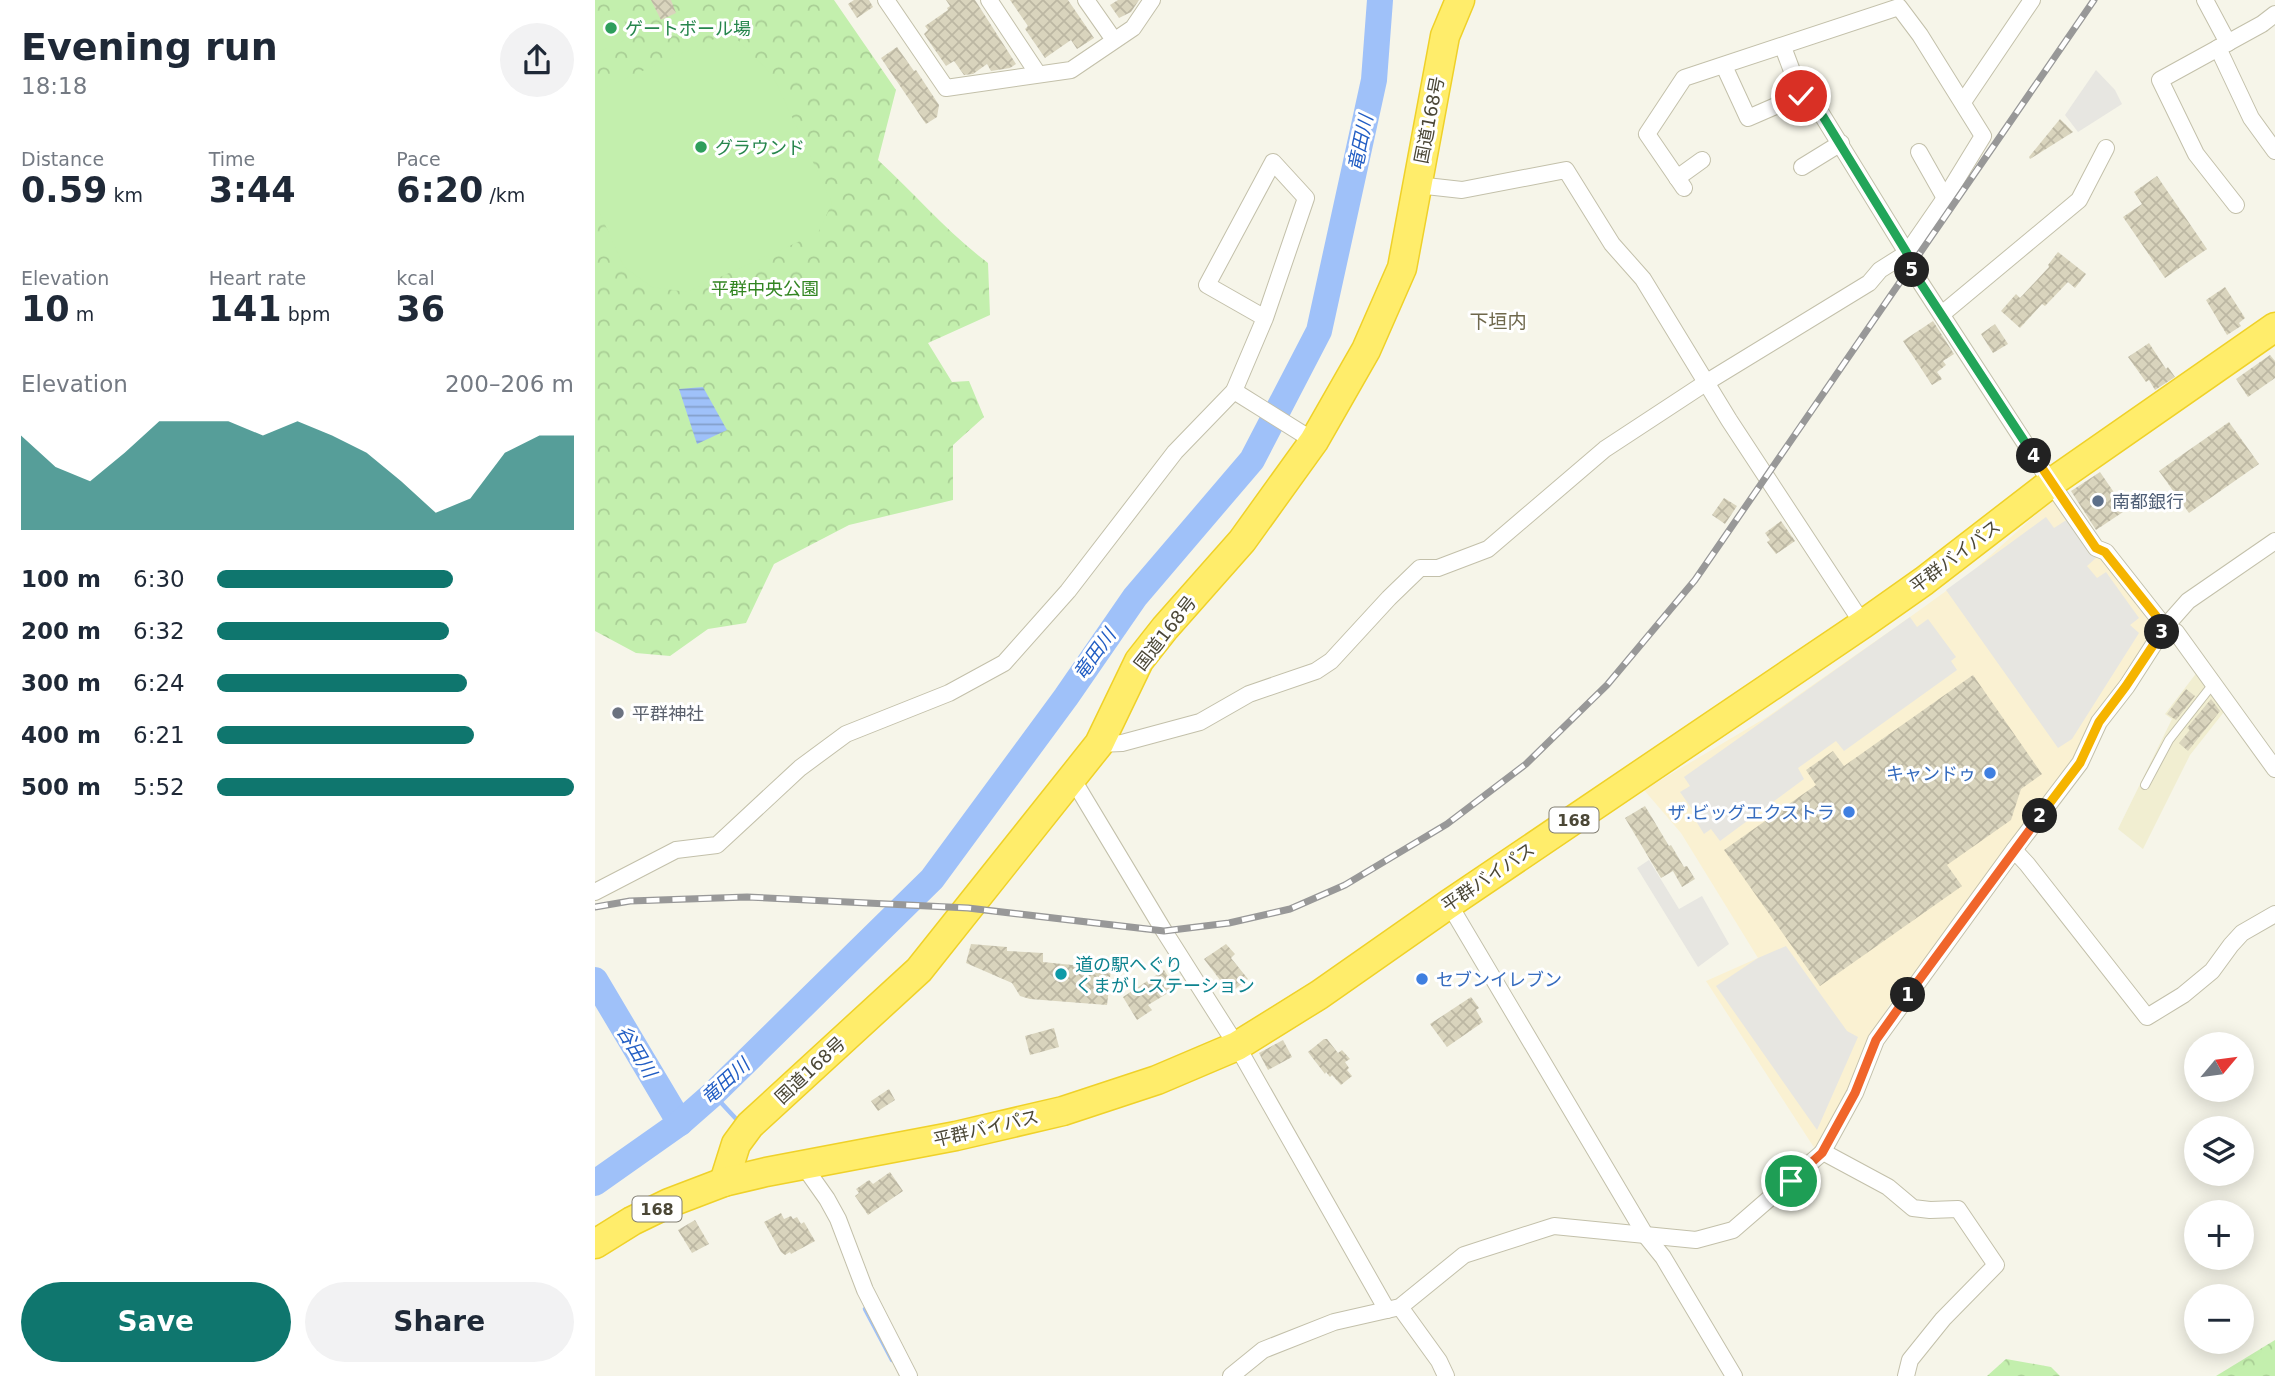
<!DOCTYPE html>
<meta charset="utf-8">
<style>
body{margin:0;font-family:"DejaVu Sans","Noto Sans JP",sans-serif;background:#f2f2f3;color:#1f2937;height:100vh;display:flex;flex-direction:column;font-size:26px;white-space:nowrap}
*{box-sizing:border-box;margin:0}
p{font-size:23px;color:#747a83}
.icon{flex:none;width:38px;height:38px;fill:none;stroke:currentColor;stroke-width:2;stroke-linecap:round;stroke-linejoin:round}
.map{position:relative;flex:1;overflow:hidden}
.panel{display:flex;flex-direction:column;background:#fff;width:595px}
.panel>*{flex:none}
.needle{width:46px;rotate:61deg}
.buttons{position:absolute;left:1589px;top:1032px;display:grid;gap:14px}
.buttons a{display:grid;place-items:center;width:70px;height:70px;border-radius:50%;background:#fff;box-shadow:0 4px 18px #0003;font-size:35px}
.pin{position:absolute;display:grid;place-items:center;width:60px;height:60px;color:#fff;margin:-30px;border:4px solid #fff;border-radius:50%;box-shadow:0 2px 7px #0007}
.km{position:absolute;width:35px;height:35px;margin:-18px;border-radius:50%;background:#222;color:#fff;font-size:19px;line-height:35px;text-align:center}
.round{display:grid;place-items:center;flex:none;width:74px;height:74px;border-radius:37px;background:#f2f2f3}
.headline{display:flex;align-items:center;justify-content:space-between;height:119px;padding:0 21px}
h1{font-size:38px;font-weight:700;line-height:52px}
.metrics{display:grid;grid-template-columns:repeat(3,1fr);gap:10px;height:119px;padding:7px 21px}
.metrics div{display:grid;align-content:center}
.metrics b{font-size:35px;font-weight:700}
.metrics small{font-size:19px;font-weight:400}
.metrics p{font-size:19px}
.chart{height:196px;padding:14px 21px}
.chart p{display:flex;justify-content:space-between}
.chart svg{width:100%;height:126px;margin-top:7px;fill:#0f766e;opacity:.7}
.button{display:flex;gap:14px;margin-top:auto;padding:14px 21px}
.button a{flex:1;height:80px;border-radius:42px;background:#0f766e;color:#fff;font-size:28px;font-weight:700;line-height:80px;text-align:center}
.button a+a{background:#f2f2f3;color:#1f2937}
ul{padding:0 21px;list-style:none;font-size:23px}
li{display:grid;grid-template-columns:112px 84px 1fr;align-items:center;height:52px}
li i{height:18px;border-radius:9px;background:#0f766e}
main{display:flex;flex:1;min-height:0}
.map>svg:first-child{display:block}
</style>
<main>
<section class="panel">
<div class="headline"><div><h1>Evening run</h1><p>18:18</p></div><a class="round"><svg class="icon" aria-label="share" viewBox="0 0 24 24"><path d="M12 15V3M7 8l5-5 5 5M5 13v7h14v-7"/></svg></a></div>
<div class="metrics">
<div><p>Distance</p><b>0.59<small> km</small></b></div>
<div><p>Time</p><b>3:44</b></div>
<div><p>Pace</p><b>6:20<small> /km</small></b></div>
</div>
<div class="metrics">
<div><p>Elevation</p><b>10<small> m</small></b></div>
<div><p>Heart rate</p><b>141<small> bpm</small></b></div>
<div><p>kcal</p><b>36</b></div>
</div>
<div class="chart"><p><span>Elevation</span>200–206 m</p>
<svg viewBox="0 0 160 44" preserveAspectRatio="none"><path d="M0 44V11L10 22L20 27L30 17L40 6L50 6L60 6L70 11L80 6L90 11L100 17L110 27L120 38L130 33L140 17L150 11L160 11V44z"/></svg>
</div>
<ul>
<li><b>100 m</b>6:30<i style="width:66%"></i></li>
<li><b>200 m</b>6:32<i style="width:65%"></i></li>
<li><b>300 m</b>6:24<i style="width:70%"></i></li>
<li><b>400 m</b>6:21<i style="width:72%"></i></li>
<li><b>500 m</b>5:52<i style="width:100%"></i></li>
</ul>
<div class="button"><a>Save</a><a>Share</a></div>
</section>
<div class="map">
<svg width="1680" height="1376" viewBox="0 0 1680 1376">
<defs>
<pattern id="forest-crowns" width="20" height="18" patternUnits="userSpaceOnUse" patternTransform="scale(1.75)"><rect width="20" height="18" fill="#c3efad"/><path d="M2 6a3 3 0 1 1 6 0M12 15a3 3 0 1 1 6 0" fill="none" stroke="#a9ce95"/></pattern>
<pattern id="water-rules" width="6" height="5" patternUnits="userSpaceOnUse" patternTransform="scale(1.75)"><rect width="6" height="5" fill="#9fc1f9"/><path d="M0 2.5h6" fill="none" stroke="#849fca"/></pattern>
<pattern id="building-cross-hatch" width="8" height="8" patternUnits="userSpaceOnUse" patternTransform="scale(1.75)"><rect width="8" height="8" fill="#d9d4bd"/><path d="M0 0l8 8M0 8l8-8" fill="none" stroke="#bcb7a3"/></pattern>
</defs>
<rect width="100%" height="100%" fill="#f6f5e9"/>
<polygon fill="#faf1d2" points="1458,499 1502,557 1508,554 1561,625 1477,763 1293,1007 1265,1063 1256,1088 1220,1149 1111,981 1163,958 1086,833 1049,790 1172,717 1315,617 1376,573"/>
<polygon fill="#f1eed1" points="1603,671 1632,708 1595,755 1548,849 1523,829 1577,719 1570,714"/>
<g fill="url(#forest-crowns)">
<path d="M 0,0 L 239,0 L 301,90 L 283,160 C 320,194 353,233 393,263 L 395,315 L 333,343 L 357,382 L 374,381 L 389,417 L 358,445 L 358,500 L 254,525 L 179,564 L 151,623 L 113,629 L 75,656 L 41,653 L 0,631 Z"/>
<polygon points="1680,1340 1680,1376 1621,1376"/>
<polygon points="1411,1359 1456,1367 1465,1376 1392,1376"/>
</g>
<g fill="#c3efad">
<polygon points="23,8 37,37 0,53 0,19"/>
<polygon points="135,32 178,76 237,203 223,233 92,292 57,287 29,267 0,202 0,92"/>
</g>
<g fill="#e7e6e1">
<polygon points="1501,70 1520,90 1527,104 1483,132 1470,115"/>
<polygon points="1451,517 1459,528 1473,519 1502,557 1492,566 1502,578 1511,572 1544,618 1535,625 1544,633 1477,739 1463,748 1351,590"/>
<polygon points="1315,617 1322,627 1333,619 1361,657 1356,661 1362,670 1249,751 1241,741 1203,768 1209,779 1125,841 1116,829 1109,834 1101,821 1104,819 1085,792 1095,786 1089,777"/>
<polygon points="1054,860 1084,909 1107,896 1134,944 1103,967 1042,868"/>
<polygon points="1191,946 1252,1031 1263,1037 1222,1130 1121,986 1163,958"/>
</g>
<polygon fill="url(#water-rules)" points="108,387 132,430 102,444 84,389"/>
<g fill="none" stroke-linecap="round" stroke-linejoin="round">
<g stroke="#9fc1f9" stroke-width="4.5">
<polyline points="118,1094 144,1122"/>
<polyline points="270,1309 297,1360"/>
</g>
<g stroke="#9fc1f9" stroke-width="26">
<polyline points="0,980 85,1123"/>
<polyline points="0,1183 85,1123 118,1094 337,879 471,697 540,597 657,460 724,331 779,80 785,0"/>
</g>
</g>
<g fill="url(#building-cross-hatch)">
<polygon points="56,0 76,0 81,13 66,20"/>
<polygon points="259,0 274,0 278,7 262,18 253,4"/>
<polygon points="351,0 380,0 421,64 415,68 396,71 392,64 378,74 369,75 359,61 351,66 329,34 333,30 330,26 353,10 352,8 355,6"/>
<polygon points="415,0 473,0 499,38 482,49 476,40 450,58 430,29 433,26"/>
<polygon points="523,0 544,0 536,12 524,18 515,5"/>
<polygon points="302,47 319,71 321,70 344,105 342,117 331,124 286,58"/>
<polygon points="1465,119 1478,132 1435,159 1434,157"/>
<polygon points="1562,176 1612,249 1570,278 1528,217 1547,204 1539,192"/>
<polygon points="1463,252 1491,274 1480,288 1473,282 1450,306 1447,304 1425,328 1406,311 1421,294 1425,298 1454,267 1453,265"/>
<polygon points="1630,287 1650,318 1644,323 1646,326 1632,335 1611,300"/>
<polygon points="1338,321 1359,354 1348,361 1351,365 1342,372 1347,379 1337,385 1308,341"/>
<polygon points="1400,324 1413,344 1398,353 1386,334"/>
<polygon points="1554,343 1571,369 1573,367 1580,377 1560,390 1554,380 1551,382 1533,357"/>
<polygon points="1675,355 1680,361 1680,378 1653,397 1641,379"/>
<polygon points="1634,422 1664,464 1594,513 1564,471"/>
<polygon points="1505,472 1531,510 1501,530 1476,491"/>
<polygon points="1129,498 1142,506 1130,524 1117,515"/>
<polygon points="1186,521 1200,541 1181,554 1172,542 1175,540 1170,533"/>
<polygon points="1378,675 1447,774 1426,789 1416,820 1352,865 1367,886 1225,986 1129,850 1221,785 1211,770 1238,751 1249,766"/>
<polygon points="1591,689 1600,696 1581,720 1572,714"/>
<polygon points="1616,699 1625,711 1593,751 1584,743 1595,730 1592,728"/>
<polygon points="1050,806 1074,846 1076,845 1089,867 1092,866 1100,879 1087,887 1078,871 1066,878 1030,818"/>
<polygon points="376,944 412,947 412,951 448,953 448,962 516,969 512,1005 435,999 425,996 417,983 371,963"/>
<polygon points="631,944 640,954 636,958 653,979 635,993 609,959"/>
<polygon points="569,970 574,978 576,976 583,987 553,1005 557,1010 542,1020 528,997"/>
<polygon points="876,997 884,1008 881,1010 888,1022 852,1047 835,1024"/>
<polygon points="459,1028 464,1047 435,1055 430,1036"/>
<polygon points="729,1039 732,1039 743,1053 747,1050 755,1059 750,1062 754,1068 752,1070 757,1076 746,1085 737,1075 735,1077 731,1072 730,1074 713,1052"/>
<polygon points="688,1040 697,1057 673,1070 664,1053"/>
<polygon points="294,1089 300,1100 283,1111 276,1101"/>
<polygon points="295,1172 308,1191 273,1215 260,1196 264,1193 261,1189 274,1180 278,1184"/>
<polygon points="186,1213 189,1219 196,1216 198,1219 202,1217 206,1224 209,1222 220,1241 196,1254 195,1252 190,1255 186,1252 169,1222"/>
<polygon points="100,1220 114,1244 97,1253 83,1230"/>
</g>
<g fill="none" stroke-linecap="round" stroke-linejoin="round">
<g stroke="#c3c0aa" stroke-width="10">
<polyline id="lane" points="1550,785 1574,740 1618,684"/>
</g>
<g stroke="#c3c0aa" stroke-width="18">
<g id="street">
<polyline points="291,0 351,88 476,70 538,28 557,0"/>
<polyline points="394,0 443,74"/>
<polyline points="491,0 519,40"/>
<polyline points="1610,0 1633,43"/>
<polyline points="1188,47 1206,95 1224,110 1312,253 1316,268 1456,483 1501,548 1511,552 1570,627 1581,632 1680,769"/>
<polyline points="1623,48 1656,118 1680,151"/>
<polyline points="1129,66 1153,118 1206,95"/>
<polyline points="1368,102 1437,0"/>
<polyline points="1324,152 1350,198"/>
<polyline points="1207,167 1246,143"/>
<polyline points="1082,178 1107,160"/>
<polyline points="822,185 867,190 971,170 1017,244 1048,279 1134,420 1268,624"/>
<polyline points="1641,205 1601,154 1565,80 1667,24 1680,14"/>
<polyline points="1347,314 1484,200 1511,148"/>
<polyline points="639,391 719,441"/>
<polyline points="504,744 527,743 605,722 654,694 721,671 736,661 794,598 825,568 843,568 893,549 1010,449 1112,382 1274,283 1285,270 1312,253 1350,198 1388,136 1325,35 1304,7 1089,78 1052,134 1089,188"/>
<polyline points="477,778 569,931 642,1046 792,1310"/>
<polyline points="1419,850 1432,864 1552,1017 1588,995 1617,971 1636,945 1647,933 1680,914"/>
<polyline points="0,892 81,850 122,845 205,768 251,734 354,693 409,663 473,591 580,452 639,391 670,318 711,198 678,162 612,285 670,318"/>
<polyline points="854,904 1051,1236 1068,1257 1139,1376"/>
<polyline points="1227,1153 1260,1093 1281,1040 1419,850 1485,763 1504,722 1532,686 1570,627 1593,601 1680,541"/>
<polyline points="208,1165 232,1199 243,1219 270,1290 314,1376"/>
<polyline points="805,1307 844,1361 851,1376"/>
<polyline points="636,1376 668,1350 739,1322 805,1307 869,1255 959,1226 1101,1240 1138,1230 1228,1152 1293,1187 1318,1208 1335,1210 1363,1209 1401,1265 1348,1319 1315,1360 1311,1376"/>
</g>
</g>
<g stroke="#efd129" stroke-width="31">
<g id="highway">
<polyline points="129,1182 141,1144 155,1125 324,970 504,744 544,661 570,628 647,541 719,441 771,350 807,268 850,36 865,0"/>
<polyline points="0,1244 37,1221 74,1203 129,1182 171,1172 361,1136 468,1111 562,1080 642,1046 724,995 854,904 1268,624 1329,581 1456,483 1680,327"/>
</g>
</g>
<use href="#lane" stroke="#fff" stroke-width="8"/>
<use href="#street" stroke="#fff" stroke-width="16"/>
<use href="#highway" stroke="#ffed6b" stroke-width="28"/>
<g stroke="#989898" stroke-width="7">
<polyline id="rail" points="0,907 35,901 152,897 373,908 569,931 634,923 695,909 750,885 852,824 931,764 1012,685 1100,580 1499,0"/>
</g>
<use href="#rail" stroke="#fff" stroke-width="4.5" stroke-dasharray="13" stroke-linecap="butt"/>
</g>
<g fill="none" stroke-linecap="round" stroke-linejoin="round">
<g stroke="#fff" stroke-width="14">
<polyline id="split-1" points="1196,1181 1227,1153 1260,1093 1281,1040 1313,995"/>
</g>
<g stroke="#fff" stroke-width="14">
<polyline id="split-2" points="1313,995 1445,816"/>
</g>
<g stroke="#fff" stroke-width="14">
<polyline id="split-3" points="1445,816 1485,763 1504,722 1531,686 1567,632"/>
</g>
<g stroke="#fff" stroke-width="14">
<polyline id="split-4" points="1439,456 1501,548 1510,552 1570,627 1567,632"/>
</g>
<g stroke="#fff" stroke-width="14">
<polyline id="split-5" points="1317,270 1439,456"/>
</g>
<g stroke="#fff" stroke-width="14">
<polyline id="split-6" points="1206,96 1224,110 1312,253 1317,270"/>
</g>
<use href="#split-1" stroke="#f0652b" stroke-width="9"/>
<use href="#split-2" stroke="#f0652b" stroke-width="9"/>
<use href="#split-3" stroke="#f5b400" stroke-width="9"/>
<use href="#split-4" stroke="#f5b400" stroke-width="9"/>
<use href="#split-5" stroke="#22a559" stroke-width="9"/>
<use href="#split-6" stroke="#22a559" stroke-width="9"/>
</g>
<g fill="#2e9e5b" stroke="#fff" stroke-width="2.5">
<circle cx="16" cy="28" r="7"/>
<circle cx="106" cy="147" r="7"/>
</g>
<circle fill="#5c6f8a" stroke="#fff" stroke-width="2.5" cx="1503" cy="501" r="7"/>
<circle fill="#6b7280" stroke="#fff" stroke-width="2.5" cx="23" cy="713" r="7"/>
<g fill="#3f7fe0" stroke="#fff" stroke-width="2.5">
<circle cx="1395" cy="773" r="7"/>
<circle cx="1254" cy="812" r="7"/>
<circle cx="827" cy="979" r="7"/>
</g>
<circle fill="#0f9aa8" stroke="#fff" stroke-width="2.5" cx="466" cy="974" r="7"/>
<g text-anchor="middle" dominant-baseline="central" stroke-width="6" stroke-linejoin="round" paint-order="stroke">
<g fill="#fff" stroke="#817e72" stroke-width="2">
<rect x="954.5" y="807.5" width="49" height="25" rx="5"/>
<rect x="37.5" y="1196.5" width="49" height="25" rx="5"/>
</g>
<g font-size="16" font-weight="bold" fill="#4b4736">
<text x="979" y="820">168</text>
<text x="62" y="1209">168</text>
</g>
<g font-size="18" fill="#27864d" stroke="#fff" text-anchor="start">
<text x="30" y="28">ゲートボール場</text>
<text x="120" y="147">グラウンド</text>
</g>
<g font-size="18" fill="#4b4736" stroke="#fff">
<text transform="translate(834 120) rotate(-79)">国道168号</text>
<text transform="translate(1360 556) rotate(-37)">平群バイパス</text>
<text transform="translate(570 633) rotate(-52)">国道168号</text>
<text transform="translate(893 877) rotate(-34)">平群バイパス</text>
<text transform="translate(215 1070) rotate(-43)">国道168号</text>
<text transform="translate(391 1128) rotate(-13)">平群バイパス</text>
</g>
<g font-size="18" fill="#328521" stroke="#fff">
<text x="170" y="288">平群中央公園</text>
</g>
<g font-size="18" fill="#4e5e75" stroke="#fff" text-anchor="start">
<text x="1517" y="501">南都銀行</text>
</g>
<g font-size="18" fill="#5b616d" stroke="#fff" text-anchor="start">
<text x="37" y="713">平群神社</text>
</g>
<g font-size="18" fill="#366cbe" stroke="#fff" text-anchor="end">
<text x="1381" y="773">キャンドゥ</text>
<text x="1240" y="812">ザ.ビッグエクストラ</text>
<text x="841" y="979" text-anchor="start">セブンイレブン</text>
</g>
<g font-size="18" fill="#0d838f" stroke="#fff" text-anchor="start">
<text x="480" y="964">道の駅へぐり<tspan x="480" dy="21">くまがしステーション</tspan></text>
</g>
<g font-size="19" font-style="italic" fill="#215dc4" stroke="#fff">
<text transform="translate(765 143) rotate(-78)">竜田川</text>
<text transform="translate(499 654) rotate(-54)">竜田川</text>
<text transform="translate(42 1051) rotate(59)">谷田川</text>
<text transform="translate(130 1081) rotate(-42)">竜田川</text>
</g>
<g font-size="19" fill="#6f684c" stroke="#fff">
<text x="903" y="321">下垣内</text>
</g>
</g>
</svg>
<div class="buttons">
<a><svg class="needle" viewBox="-14 -14 28 28"><path d="M0-13l5 13h-10z" fill="#e53935"/><path d="M0 13l5-13h-10z" fill="#747a83"/></svg></a>
<a><svg class="icon" aria-label="layers" viewBox="0 0 24 24"><path d="M12 4l9 5-9 5-9-5zM3 14l9 5 9-5"/></svg></a>
<a>+</a>
<a>−</a>
</div>
<div class="pin" style="left:1196px;top:1181px;background:#1e9e55"><svg class="icon" aria-label="arrive" viewBox="0 0 24 24"><path d="M6 21V4h12l-3 4 3 4H6"/></svg></div>
<div class="pin" style="left:1206px;top:96px;background:#d93025"><svg class="icon" aria-label="check" viewBox="0 0 24 24"><path d="M5 12l5 5 9-10"/></svg></div>
<b class="km" style="left:1313px;top:995px">1</b>
<b class="km" style="left:1445px;top:816px">2</b>
<b class="km" style="left:1567px;top:632px">3</b>
<b class="km" style="left:1439px;top:456px">4</b>
<b class="km" style="left:1317px;top:270px">5</b>
</div>
</main>
